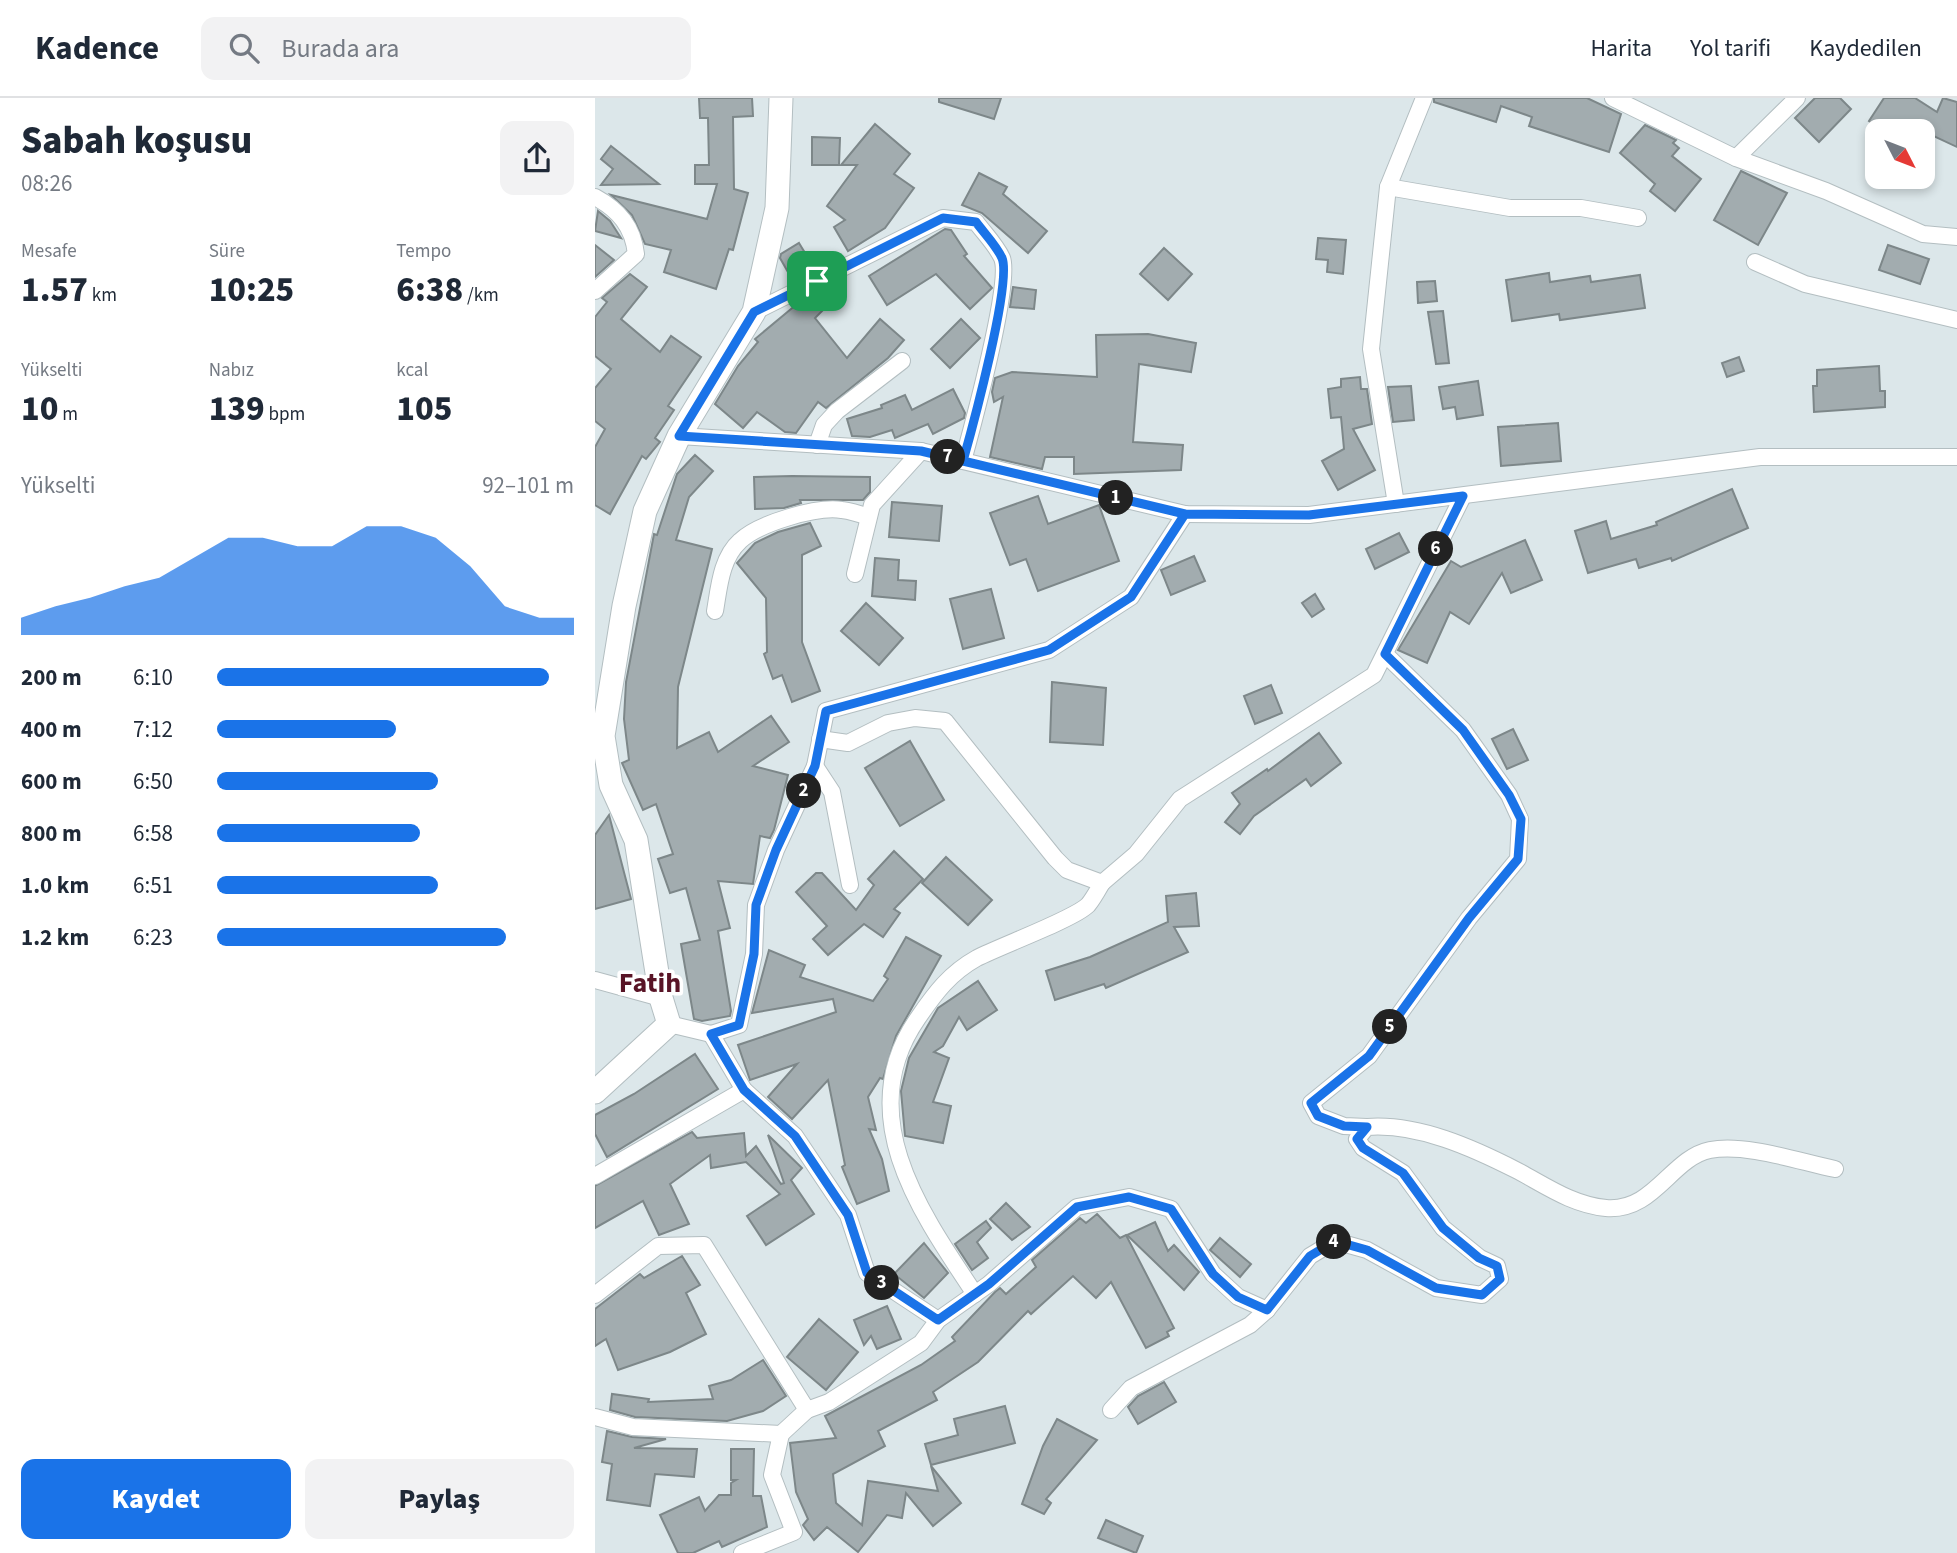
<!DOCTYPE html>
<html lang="tr">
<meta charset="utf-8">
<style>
body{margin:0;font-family:"Source Sans 3",sans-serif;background:#f2f2f3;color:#1f2937;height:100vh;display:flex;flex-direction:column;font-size:26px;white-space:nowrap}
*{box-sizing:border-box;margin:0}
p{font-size:23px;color:#747a83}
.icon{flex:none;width:38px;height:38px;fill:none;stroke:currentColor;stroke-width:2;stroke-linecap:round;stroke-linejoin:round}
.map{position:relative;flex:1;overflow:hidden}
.drawer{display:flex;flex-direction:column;background:#fff;width:595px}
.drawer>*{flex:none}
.needle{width:46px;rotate:132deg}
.fabs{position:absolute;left:1270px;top:21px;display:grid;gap:14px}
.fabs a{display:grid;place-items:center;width:70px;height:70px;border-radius:14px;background:#fff;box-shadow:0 4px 10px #0003;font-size:35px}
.pin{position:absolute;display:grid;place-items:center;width:60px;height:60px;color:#fff;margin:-30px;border-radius:14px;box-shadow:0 4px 10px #0006}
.km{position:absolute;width:35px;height:35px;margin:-18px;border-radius:50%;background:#222;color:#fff;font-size:19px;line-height:35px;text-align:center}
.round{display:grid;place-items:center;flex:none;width:74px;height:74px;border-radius:14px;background:#f2f2f3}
.overview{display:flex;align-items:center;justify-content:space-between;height:119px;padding:0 21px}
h1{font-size:38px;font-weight:800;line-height:52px}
.metrics{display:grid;grid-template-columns:repeat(3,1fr);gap:10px;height:119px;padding:7px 21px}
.metrics div{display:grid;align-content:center}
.metrics b{font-size:35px;font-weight:800}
.metrics small{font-size:19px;font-weight:400}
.metrics p{font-size:19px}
.chart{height:196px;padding:14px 21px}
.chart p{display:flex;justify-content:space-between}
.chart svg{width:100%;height:126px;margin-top:7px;fill:#1a73e8;opacity:.7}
.button{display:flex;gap:14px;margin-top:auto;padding:14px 21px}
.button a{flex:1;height:80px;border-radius:14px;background:#1a73e8;color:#fff;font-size:28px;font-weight:800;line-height:80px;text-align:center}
.button a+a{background:#f2f2f3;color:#1f2937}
ul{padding:0 21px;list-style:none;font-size:23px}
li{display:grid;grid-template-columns:112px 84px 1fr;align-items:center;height:52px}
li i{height:18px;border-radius:9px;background:#1a73e8}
header{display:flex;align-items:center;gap:42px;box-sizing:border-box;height:98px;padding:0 35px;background:#fff;border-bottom:2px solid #e0e1e3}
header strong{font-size:33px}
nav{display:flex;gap:38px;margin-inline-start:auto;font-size:24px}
.search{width:490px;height:63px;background:#f2f2f3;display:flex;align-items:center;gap:18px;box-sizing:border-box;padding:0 24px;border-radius:14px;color:#747a83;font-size:26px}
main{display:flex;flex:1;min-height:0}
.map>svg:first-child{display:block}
</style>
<header>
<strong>Kadence</strong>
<div class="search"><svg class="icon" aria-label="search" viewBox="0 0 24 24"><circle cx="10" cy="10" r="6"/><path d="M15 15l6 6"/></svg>Burada ara</div>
<nav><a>Harita</a><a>Yol tarifi</a><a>Kaydedilen</a></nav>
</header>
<main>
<section class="drawer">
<div class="overview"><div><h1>Sabah koşusu</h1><p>08:26</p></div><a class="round"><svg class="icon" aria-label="share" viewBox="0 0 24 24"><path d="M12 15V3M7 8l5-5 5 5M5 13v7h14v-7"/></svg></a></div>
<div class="metrics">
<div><p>Mesafe</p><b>1.57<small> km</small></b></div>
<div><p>Süre</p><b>10:25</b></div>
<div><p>Tempo</p><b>6:38<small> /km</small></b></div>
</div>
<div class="metrics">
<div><p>Yükselti</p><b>10<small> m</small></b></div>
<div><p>Nabız</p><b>139<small> bpm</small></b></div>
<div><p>kcal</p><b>105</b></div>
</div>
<div class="chart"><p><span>Yükselti</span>92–101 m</p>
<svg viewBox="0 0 160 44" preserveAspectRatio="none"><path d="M0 44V38L10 34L20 31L30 27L40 24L50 17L60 10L70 10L80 13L90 13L100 6L110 6L120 10L130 20L140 34L150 38L160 38V44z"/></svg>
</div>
<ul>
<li><b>200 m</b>6:10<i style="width:93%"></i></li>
<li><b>400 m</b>7:12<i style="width:50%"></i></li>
<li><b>600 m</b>6:50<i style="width:62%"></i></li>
<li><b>800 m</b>6:58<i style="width:57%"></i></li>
<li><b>1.0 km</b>6:51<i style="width:62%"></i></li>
<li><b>1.2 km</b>6:23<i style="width:81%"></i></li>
</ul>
<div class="button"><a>Kaydet</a><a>Paylaş</a></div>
</section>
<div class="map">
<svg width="1362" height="1455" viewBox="0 0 1362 1455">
<rect width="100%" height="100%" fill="#dce7ea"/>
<g fill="#a2acaf" stroke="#7d8789" stroke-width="2">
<polygon points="104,0 157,0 158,18 138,19 139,91 153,95 138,152 134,151 121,191 69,174 76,152 50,146 37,117 16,97 112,121 122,86 100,86 100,67 114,67 113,20 105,20"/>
<polygon points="344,0 406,0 399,21 344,4"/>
<polygon points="839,0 992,0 1026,16 1014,54 934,28 937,19 906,8 901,24 839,4"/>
<polygon points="1220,0 1245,0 1256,11 1224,44 1200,20"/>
<polygon points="1289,0 1320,0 1342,14 1348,0 1362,4 1362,49 1328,33 1288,33 1274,23"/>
<polygon points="280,26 315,56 299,76 319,90 290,130 253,153 239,129 250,122 232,108 262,67 246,67"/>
<polygon points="1050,27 1081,42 1078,45 1084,50 1077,58 1106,81 1080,113 1055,93 1060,86 1025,55"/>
<polygon points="217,39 245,40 244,67 217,67"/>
<polygon points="16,48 64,86 6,87 18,71 6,61"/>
<polygon points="1146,73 1192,95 1163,147 1119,122"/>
<polygon points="384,75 412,89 408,96 452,133 433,155 387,115 367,107"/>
<polygon points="3,113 15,123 26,140 0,133"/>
<polygon points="350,131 356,132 372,156 369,158 397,190 375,211 341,176 292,207 274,178"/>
<polygon points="723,140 751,142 748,176 732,174 733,162 721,161"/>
<polygon points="204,145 218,168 213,171 215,174 198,183 185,160 186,156"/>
<polygon points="0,147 19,162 0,179"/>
<polygon points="1293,147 1334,161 1325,186 1284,172"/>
<polygon points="569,150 597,176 573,202 545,176"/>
<polygon points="954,175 955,184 995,178 996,184 1045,177 1050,210 965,222 964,216 917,223 911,182"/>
<polygon points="35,176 52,189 26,221 65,254 76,238 106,259 73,308 79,312 60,340 65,344 51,361 47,358 15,416 0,407 0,349 10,331 0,323 0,290 16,271 0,258 0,219 12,204 7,200"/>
<polygon points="840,183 842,203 823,205 822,184"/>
<polygon points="418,189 441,192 439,211 415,209"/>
<polygon points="229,191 238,202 220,220 252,260 285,221 309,242 293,260 231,310 223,304 201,335 190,334 162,314 148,330 120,306 143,268 163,244 160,241 208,201"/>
<polygon points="848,213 854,265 841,266 833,214"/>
<polygon points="366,221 385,240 355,270 336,251"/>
<polygon points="553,236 601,245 596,274 544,266 538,344 588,347 586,372 479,376 479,359 450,359 447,371 395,359 408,299 399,304 397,294 400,280 417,274 502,279 501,237"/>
<polygon points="1144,259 1149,273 1132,279 1127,265"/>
<polygon points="1284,268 1285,293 1290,293 1290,309 1219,314 1218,288 1222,288 1222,272"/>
<polygon points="765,279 766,291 772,291 777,326 758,331 780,372 743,392 727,363 749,351 746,319 736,320 733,291 746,289 746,281"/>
<polygon points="883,283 888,317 862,321 860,309 848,311 844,289"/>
<polygon points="816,288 819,322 798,324 793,289"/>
<polygon points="358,291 370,315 369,320 338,336 333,326 300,340 297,332 275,339 257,338 252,321 287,310 286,307 310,297 317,312"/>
<polygon points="963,325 966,363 906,368 903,329"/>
<polygon points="100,357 118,373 94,399 81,442 117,451 83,589 82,650 114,634 123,654 176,618 194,644 158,668 193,677 179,732 175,740 165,738 158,786 123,783 135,830 123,833 136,913 135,918 107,923 99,921 86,846 105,842 91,790 75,795 63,761 78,756 61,706 48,712 27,665 34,662 29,621 31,584 59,436 62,437 82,376"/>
<polygon points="197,378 275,379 275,394 268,402 205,402 206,405 189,410 160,411 159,379"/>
<polygon points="1137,391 1153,430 1077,463 1076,460 1044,470 1041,461 993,475 980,433 1011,423 1016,441 1062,427 1061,424"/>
<polygon points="443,398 453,426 504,407 524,463 443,493 431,461 415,467 395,415"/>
<polygon points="297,404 347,408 344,443 294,439"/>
<polygon points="215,425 226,448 207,457 207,544 225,593 197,604 187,577 178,581 169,556 172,554 171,500 142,465 160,445 183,434"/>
<polygon points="804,435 814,454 780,471 771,451"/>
<polygon points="930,442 947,482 916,495 907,475 874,526 855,514 832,565 803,552 856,463 866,469"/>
<polygon points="599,458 610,483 576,497 566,472"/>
<polygon points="280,460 304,462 303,482 321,483 320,502 277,498"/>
<polygon points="396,491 409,540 368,551 355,501"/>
<polygon points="720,496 729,511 717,519 707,505"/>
<polygon points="271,505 308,540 284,567 246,533"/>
<polygon points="457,584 511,590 508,647 455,644"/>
<polygon points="676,587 687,615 660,626 649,598"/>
<polygon points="918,631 933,662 912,671 897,641"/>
<polygon points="724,635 746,665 716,688 711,681 659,718 645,736 630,724 645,706 637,695 672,671 673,673"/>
<polygon points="315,643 349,702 305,728 270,670"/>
<polygon points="14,717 36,801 0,811 0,737"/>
<polygon points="299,753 328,781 299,811 305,815 288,839 269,826 233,857 218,841 232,828 201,794 221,775 227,775 261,812 279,787 273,781"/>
<polygon points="351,759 397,802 373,827 327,785"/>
<polygon points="601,795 604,828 579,829 593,854 511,890 509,886 460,902 451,873 495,859 573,824 571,798"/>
<polygon points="311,839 346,858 301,938 288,981 285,980 273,999 281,1032 274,1031 287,1061 294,1093 262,1106 247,1069 250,1067 233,982 197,1021 173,999 202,966 155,982 143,947 241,914 238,901 157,915 174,852 210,867 205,879 278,903 293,881 289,878"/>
<polygon points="383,883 402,912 372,932 364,919 348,948 339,954 354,960 338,1004 356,1008 348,1045 310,1038 306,993 314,960 343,910"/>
<polygon points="100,956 123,991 12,1059 0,1036 0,1017 39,996"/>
<polygon points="97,1034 102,1040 149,1035 151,1058 161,1048 186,1086 189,1085 173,1037 207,1070 196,1082 219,1116 171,1147 152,1118 185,1096 151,1064 116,1070 115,1057 75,1086 94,1126 64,1137 48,1103 0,1130 0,1088"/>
<polygon points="411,1105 435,1129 417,1142 395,1121"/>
<polygon points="502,1116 525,1140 531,1137 579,1230 572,1234 574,1238 551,1250 516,1184 501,1200 478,1178 436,1216 433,1213 383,1264 338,1294 342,1302 283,1333 290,1348 238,1376 241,1405 267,1427 273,1383 343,1393 336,1368 366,1405 338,1428 311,1395 307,1420 292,1417 263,1454 232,1429 219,1442 208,1427 213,1421 201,1394 195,1345 241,1340 230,1318 326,1267 360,1243 357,1239 400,1194 405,1190 411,1196 441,1169 437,1162 485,1120 491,1125"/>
<polygon points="391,1123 396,1130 382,1144 393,1160 377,1172 360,1146"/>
<polygon points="560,1124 573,1153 579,1147 604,1174 589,1192 532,1137"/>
<polygon points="625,1140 656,1166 645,1179 615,1152"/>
<polygon points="329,1145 353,1175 329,1200 299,1176"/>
<polygon points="87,1158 105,1187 91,1195 111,1236 75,1254 23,1272 11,1241 0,1248 0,1211 45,1176 49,1180"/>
<polygon points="292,1208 306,1241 282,1251 276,1238 269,1247 259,1222"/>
<polygon points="224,1221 263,1254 231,1292 192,1259"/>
<polygon points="168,1262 191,1298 168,1313 132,1323 40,1319 15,1312 17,1296 54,1301 53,1304 118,1301 114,1288 136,1282"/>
<polygon points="569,1284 581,1304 543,1326 533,1309 543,1298"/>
<polygon points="410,1308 420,1345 336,1367 330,1346 363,1337 359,1321"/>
<polygon points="462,1321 502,1342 451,1401 456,1405 449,1416 427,1406 448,1348"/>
<polygon points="12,1333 37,1339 71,1341 39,1350 102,1351 99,1379 60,1376 55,1408 12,1402 17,1366 7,1364"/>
<polygon points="136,1351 159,1351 158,1398 166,1398 172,1429 127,1449 124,1443 98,1455 83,1455 65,1417 104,1399 110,1413 124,1397 136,1397 136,1385 141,1382 136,1382"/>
<polygon points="511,1422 548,1438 541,1455 503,1440"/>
</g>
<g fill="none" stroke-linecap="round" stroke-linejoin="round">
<g stroke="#b3bec1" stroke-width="18">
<g id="street">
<polyline points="1018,0 1141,60 1231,93 1328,136 1362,139"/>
<polyline points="1141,60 1202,0"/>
<polyline points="793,89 915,110 986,110 1043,120"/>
<path d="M 0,99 C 24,112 38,129 41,156 L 0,193"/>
<polyline points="1160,164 1210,186 1362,222"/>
<path d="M 159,214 L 348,120 L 381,124 C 389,135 401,147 407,160 C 417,184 377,330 368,363"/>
<polyline points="84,338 326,353 590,416 714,417 1165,359 1362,359"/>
<polyline points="222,347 229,327 242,313 307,263"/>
<polyline points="801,406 776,251 793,89 829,0"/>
<polyline points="260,476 277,407 326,353"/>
<path d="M 120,513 C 124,490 126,460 145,443 C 164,425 222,408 247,412 C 256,413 265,416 273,419"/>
<polyline points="225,641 253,645 293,625 320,620 350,623 460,760 472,772 507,785 541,756 585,701 779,577 868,398"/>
<polyline points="220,668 237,694 255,787"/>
<polyline points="0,882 66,900"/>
<polyline points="74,926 116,936 144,927 159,856 161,807 181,752 220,668 231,613 454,552 536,499 590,416"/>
<polyline points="116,936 149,992 200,1038 253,1117 272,1175 343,1222"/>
<polyline points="772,1029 749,1028 723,1018 716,1005 774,958 874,820 923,761 925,721 914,697 868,632 790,556"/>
<polyline points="0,1078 149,992"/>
<path d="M 380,1196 C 325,1114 256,1016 323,920 C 340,895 355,875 382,860 C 405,848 479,821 493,807 C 498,801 503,792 507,785"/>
<polyline points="0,1197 63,1148 109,1147 212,1312 234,1304 326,1245 343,1222 394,1186 482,1109 534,1099 576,1111 618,1176 643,1199 672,1212 655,1227 536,1290 516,1312"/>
<path d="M 672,1212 L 715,1158 L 740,1143 L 772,1152 L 841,1190 L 887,1197 L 905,1181 L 902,1168 L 885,1160 L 848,1130 L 808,1075 L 768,1050 L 762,1041 L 772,1029 C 823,1025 878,1050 923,1073 C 951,1088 978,1107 1011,1110 C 1059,1114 1076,1060 1115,1052 C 1151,1045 1205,1064 1240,1071"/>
<polyline points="0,1319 38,1329 186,1336 177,1377 199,1434 147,1455"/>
<polyline points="186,1336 212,1312"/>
</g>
</g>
<g stroke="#b3bec1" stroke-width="25">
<polyline id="secondary" points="0,994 74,926 66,900 41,742 16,687 8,638 29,508 50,413 84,338 159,214 182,110 186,0"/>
</g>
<use href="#street" stroke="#fff" stroke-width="16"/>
<use href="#secondary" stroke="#fff" stroke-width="23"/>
</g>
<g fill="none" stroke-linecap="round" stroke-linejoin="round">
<g stroke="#fff" stroke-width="14">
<path id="route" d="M 222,183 L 348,120 L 381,124 C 389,135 401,147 407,160 C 417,184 377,331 368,363 L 590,416 L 536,499 L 454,552 L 231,613 L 220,668 L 181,752 L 161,807 L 159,856 L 144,927 L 116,936 L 149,992 L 200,1038 L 253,1117 L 272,1175 L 343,1222 L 394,1186 L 482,1109 L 534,1099 L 576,1111 L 618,1176 L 643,1199 L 672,1212 L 715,1158 L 740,1143 L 772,1152 L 841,1190 L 887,1197 L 905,1181 L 902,1168 L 884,1160 L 848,1130 L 808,1075 L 768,1050 L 762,1041 L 772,1029 L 749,1028 L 723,1018 L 716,1005 L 774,958 L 874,820 L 923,761 L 926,721 L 914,697 L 868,632 L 790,556 L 868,398 L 714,417 L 590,416 L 326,353 L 84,338 L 159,214 L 222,183"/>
</g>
<use href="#route" stroke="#1a73e8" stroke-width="9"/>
</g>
<g text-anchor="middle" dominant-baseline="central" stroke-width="7" stroke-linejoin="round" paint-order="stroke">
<g font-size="28" font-weight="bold" fill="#591426" stroke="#fff">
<text x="55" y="885">Fatih</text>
</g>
</g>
</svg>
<div class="fabs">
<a><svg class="needle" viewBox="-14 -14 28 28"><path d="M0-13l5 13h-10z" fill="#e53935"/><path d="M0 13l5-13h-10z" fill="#747a83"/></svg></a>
</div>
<div class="pin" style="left:222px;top:183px;background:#1e9e55"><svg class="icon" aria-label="arrive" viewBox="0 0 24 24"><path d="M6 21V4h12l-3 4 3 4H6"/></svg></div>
<b class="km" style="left:521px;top:400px">1</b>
<b class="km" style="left:209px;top:693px">2</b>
<b class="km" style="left:287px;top:1185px">3</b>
<b class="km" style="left:739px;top:1144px">4</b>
<b class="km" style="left:795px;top:929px">5</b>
<b class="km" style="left:841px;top:451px">6</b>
<b class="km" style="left:353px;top:359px">7</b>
</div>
</main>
